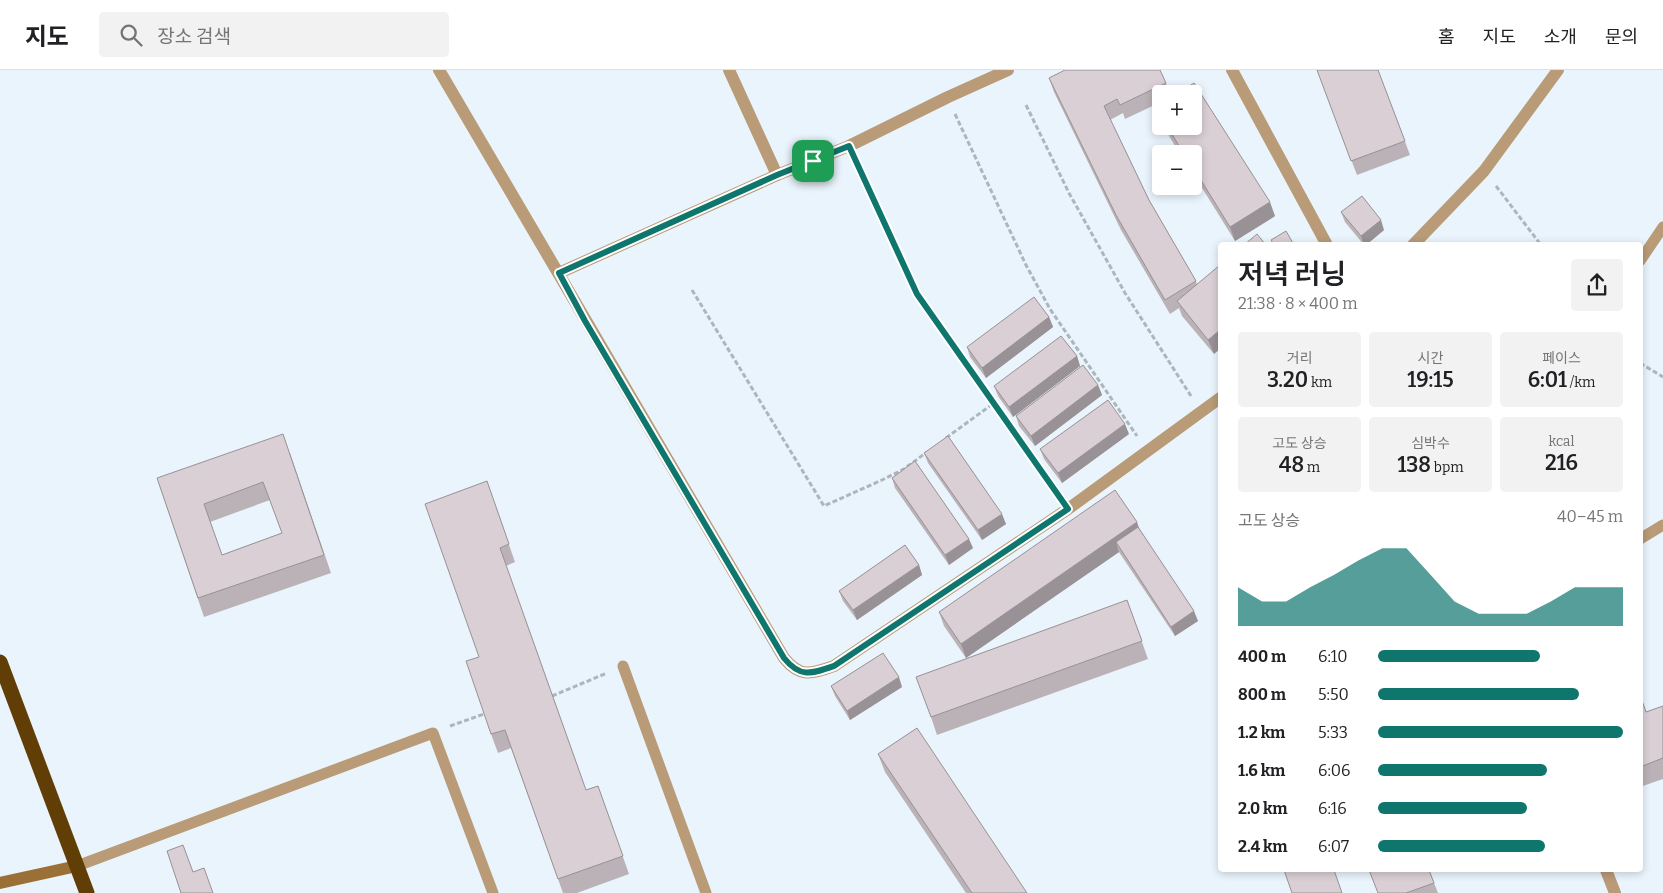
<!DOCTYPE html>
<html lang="ko">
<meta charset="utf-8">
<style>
body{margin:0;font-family:Bitter,"Noto Sans KR",serif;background:#f2f2f2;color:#202124;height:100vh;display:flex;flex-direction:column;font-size:19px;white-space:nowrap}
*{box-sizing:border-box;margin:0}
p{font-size:16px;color:#757577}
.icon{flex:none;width:28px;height:28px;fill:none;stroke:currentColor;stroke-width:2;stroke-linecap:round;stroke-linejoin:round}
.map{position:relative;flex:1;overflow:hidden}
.drawer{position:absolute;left:1218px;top:172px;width:425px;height:630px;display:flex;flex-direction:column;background:#fff;border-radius:5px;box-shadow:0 2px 8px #0003}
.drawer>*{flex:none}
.buttons{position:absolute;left:1152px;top:15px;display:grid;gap:10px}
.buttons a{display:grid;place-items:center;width:50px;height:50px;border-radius:5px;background:#fff;box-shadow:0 2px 8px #0003;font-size:25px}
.pin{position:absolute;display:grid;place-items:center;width:42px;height:42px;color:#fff;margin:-21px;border-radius:10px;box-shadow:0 2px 8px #0006}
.round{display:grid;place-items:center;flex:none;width:52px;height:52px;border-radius:5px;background:#f2f2f2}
.headline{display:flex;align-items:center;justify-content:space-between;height:85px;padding:0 20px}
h1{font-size:28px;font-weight:600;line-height:38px}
.stats{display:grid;grid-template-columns:repeat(3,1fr);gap:8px;height:85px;padding:5px 20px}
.stats div{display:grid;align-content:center;border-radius:5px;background:#f2f2f2;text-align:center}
.stats b{font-size:21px;font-weight:600}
.stats small{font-size:14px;font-weight:400}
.stats p{font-size:14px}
.chart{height:140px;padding:10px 20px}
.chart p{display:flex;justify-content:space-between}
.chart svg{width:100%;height:90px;margin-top:5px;fill:#0f766e;opacity:.7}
ul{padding:0 20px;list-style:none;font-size:16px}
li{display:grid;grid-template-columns:80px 60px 1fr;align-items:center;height:38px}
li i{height:12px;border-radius:6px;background:#0f766e}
header{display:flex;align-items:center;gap:30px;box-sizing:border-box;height:70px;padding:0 25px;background:#fff;border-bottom:1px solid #e0e0e0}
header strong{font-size:24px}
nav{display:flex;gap:28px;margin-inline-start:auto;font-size:18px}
.search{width:350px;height:45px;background:#f2f2f2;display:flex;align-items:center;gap:12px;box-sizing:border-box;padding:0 18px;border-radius:5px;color:#757577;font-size:19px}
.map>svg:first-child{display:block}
</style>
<header>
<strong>지도</strong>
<div class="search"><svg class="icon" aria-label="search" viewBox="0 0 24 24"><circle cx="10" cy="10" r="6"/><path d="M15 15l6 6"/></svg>장소 검색</div>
<nav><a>홈</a><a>지도</a><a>소개</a><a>문의</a></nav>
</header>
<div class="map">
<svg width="1663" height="823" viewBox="0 0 1663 823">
<rect width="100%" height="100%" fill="#eaf4fc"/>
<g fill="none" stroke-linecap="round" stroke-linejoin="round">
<g stroke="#aeb6bd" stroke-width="3" stroke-dasharray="5 2.5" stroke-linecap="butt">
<polyline points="1026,35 1069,123 1125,223 1191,326"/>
<polyline points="955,44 1026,195 1050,239 1137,366"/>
<polyline points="856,93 917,224 1057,424"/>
<polyline points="1496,116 1541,175"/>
<polyline points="692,220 824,436 882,410 904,399 927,382"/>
<polyline points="1640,293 1663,307"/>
<polyline points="946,368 994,333"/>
<polyline points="552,626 607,603"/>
<polyline points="450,656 484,644"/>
</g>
<g stroke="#b99b77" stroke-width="11">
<polyline points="1640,191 1663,157"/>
<polyline points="1640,469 1663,455"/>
<polyline points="623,596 706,823"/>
<polyline points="77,796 433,663 493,823"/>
</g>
<g stroke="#b99b77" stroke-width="12">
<path d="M 439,0 L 784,588 C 800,608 811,604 834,596 L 1068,439 L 1220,328"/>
<polyline points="729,0 777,105"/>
<polyline points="1232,0 1327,175"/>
<polyline points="1413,175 1484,101 1558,0"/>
<polyline points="559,203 777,105 849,76 948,27 1008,0"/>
<polyline points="1606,800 1615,823"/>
</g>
<polyline stroke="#9b7036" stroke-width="12" points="0,813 77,796"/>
<polyline stroke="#613e06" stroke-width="15" points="0,592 87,823"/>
</g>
<g fill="#bbb2b7" fill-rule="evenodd">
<polygon points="1317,0 1378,0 1410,85 1357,105"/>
<polygon points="1049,8 1166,13 1170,24 1161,24 1161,32 1125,49 1123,43 1110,50 1149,130 1196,211 1214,284 1182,246 1179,238 1170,244 1121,160 1054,22"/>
<polygon points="1161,34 1161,54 1155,38"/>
<polygon points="1163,56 1194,56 1275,146 1235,171 1194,105 1194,84 1180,84"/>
<polygon points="1341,142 1384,160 1366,175 1364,175 1345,152"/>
<polygon points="1049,247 1053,257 986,308 970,287 967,277"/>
<polygon points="1077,286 1080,296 1013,347 998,326 994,316"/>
<polygon points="1098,315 1102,325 1035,376 1019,356 1016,346"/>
<polygon points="1129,364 1062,413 1044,389 1040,379"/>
<path d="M 290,383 L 331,503 L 204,547 L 157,408 ZM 270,430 L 282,463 L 222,485 L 210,452 Z"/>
<polygon points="924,383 1006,454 982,470 928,393"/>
<polygon points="892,408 973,478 949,495 895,418"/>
<polygon points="487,411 515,492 506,496 586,720 598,716 629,804 577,823 563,823 511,678 498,683 491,664 479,587"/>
<polygon points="1137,452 1138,457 1198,551 1175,566 1119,482 966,588 944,556 939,542"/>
<polygon points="919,495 922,505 857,550 843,531 839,521"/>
<polygon points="1127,530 1148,589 937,665 931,647"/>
<polygon points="831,616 902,617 850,650 835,626"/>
<polygon points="1640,625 1646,642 1663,636 1663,709 1640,717"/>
<polygon points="878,684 1027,823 966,823 885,702"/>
<polygon points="1429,800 1438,823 1378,823"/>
</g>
<g fill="#989195">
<polygon points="1270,132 1275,146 1235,171 1230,157"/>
<polygon points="1381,150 1384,160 1366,175 1364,175 1361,166"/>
<polygon points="1049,247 1053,257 986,308 982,298"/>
<polygon points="1220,260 1220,279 1214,284 1208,270"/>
<polygon points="1077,286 1080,296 1013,347 1009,337"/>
<polygon points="1098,315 1102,325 1035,376 1031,366"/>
<polygon points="1125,354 1129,364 1062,413 1058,403"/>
<polygon points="1002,444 1006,454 982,470 978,460"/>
<polygon points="1137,452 1142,467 1116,472 1119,482 966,588 961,574"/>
<polygon points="969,469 973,478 949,495 945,485"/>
<polygon points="919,495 922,505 857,550 853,540"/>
<polygon points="1194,541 1198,551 1175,566 1171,557"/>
<polygon points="899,607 902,617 850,650 847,641"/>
</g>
<g fill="#d9cfd5" stroke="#989195" fill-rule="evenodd">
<polygon points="1065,0 1160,0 1166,13 1120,35 1117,29 1104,36 1149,130 1196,211 1165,230 1116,145 1049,8"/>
<polygon points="1317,0 1378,0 1405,71 1351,91"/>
<polygon points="1194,13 1270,132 1230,157 1194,99 1194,84 1184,84 1167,56 1194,56 1194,24 1177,24"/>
<polygon points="1161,34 1161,48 1155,38"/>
<polygon points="1362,126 1381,150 1361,166 1341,142"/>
<polygon points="1286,161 1294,175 1274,175 1271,170"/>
<polygon points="1257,164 1266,175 1244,175"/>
<polygon points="1220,195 1220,260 1208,270 1177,231"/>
<polygon points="1034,227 1049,247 982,298 967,277"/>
<polygon points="1061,266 1077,286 1009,337 994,316"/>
<polygon points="1083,295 1098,315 1031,366 1016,346"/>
<polygon points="1108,330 1125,354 1058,403 1040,379"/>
<path d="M 283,364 L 324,485 L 198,528 L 157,408 ZM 263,412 L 282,463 L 222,485 L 204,434 Z"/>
<polygon points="948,366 1002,444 978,460 924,383"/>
<polygon points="915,391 969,469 945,485 892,408"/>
<polygon points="487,411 509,474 500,478 586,720 598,716 623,786 558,809 505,660 491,664 466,591 479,587 425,434"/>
<polygon points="1115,420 1137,452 961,574 939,542"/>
<polygon points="1138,457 1194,541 1171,557 1116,472"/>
<polygon points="905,475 919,495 853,540 839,521"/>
<polygon points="1127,530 1142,571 931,647 916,607"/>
<polygon points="883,583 899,607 847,641 831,616"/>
<polygon points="1640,625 1646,642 1663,636 1663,688 1640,697"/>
<polygon points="917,658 1027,823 972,823 878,684"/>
<polygon points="183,775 193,802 204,798 213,823 181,823 167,781"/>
<polygon points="1284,800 1334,800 1342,823 1292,823"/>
<polygon points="1369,800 1429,800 1434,813 1406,823 1378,823"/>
</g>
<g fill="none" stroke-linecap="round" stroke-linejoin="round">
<g stroke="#fff" stroke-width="10">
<path id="route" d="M 849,76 L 917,224 L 1068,439 L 834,596 C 811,604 800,608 784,588 L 585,251 L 559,203 L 777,105 Z"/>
</g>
<use href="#route" stroke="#0f766e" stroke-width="6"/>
</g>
</svg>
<div class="buttons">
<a>+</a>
<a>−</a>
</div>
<div class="pin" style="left:813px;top:91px;background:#1e9e55"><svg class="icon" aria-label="arrive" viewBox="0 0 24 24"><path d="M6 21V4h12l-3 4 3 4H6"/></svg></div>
<section class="drawer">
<div class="headline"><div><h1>저녁 러닝</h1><p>21:38 · 8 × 400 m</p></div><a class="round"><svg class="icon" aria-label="share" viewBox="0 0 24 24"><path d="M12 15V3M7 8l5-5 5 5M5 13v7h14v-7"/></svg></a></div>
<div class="stats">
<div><p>거리</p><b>3.20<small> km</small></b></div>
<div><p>시간</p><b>19:15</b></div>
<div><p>페이스</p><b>6:01<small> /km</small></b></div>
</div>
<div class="stats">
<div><p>고도 상승</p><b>48<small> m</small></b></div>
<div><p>심박수</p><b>138<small> bpm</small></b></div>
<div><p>kcal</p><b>216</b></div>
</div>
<div class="chart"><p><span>고도 상승</span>40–45 m</p>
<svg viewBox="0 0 160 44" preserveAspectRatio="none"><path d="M0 44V25L10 32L20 32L30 25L40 19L50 12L60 6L70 6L80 19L90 32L100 38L110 38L120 38L130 32L140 25L150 25L160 25V44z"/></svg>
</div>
<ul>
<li><b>400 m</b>6:10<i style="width:66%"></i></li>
<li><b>800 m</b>5:50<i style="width:82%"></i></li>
<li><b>1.2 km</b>5:33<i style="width:100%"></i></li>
<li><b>1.6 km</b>6:06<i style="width:69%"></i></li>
<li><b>2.0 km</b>6:16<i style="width:61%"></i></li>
<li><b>2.4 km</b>6:07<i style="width:68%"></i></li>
</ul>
</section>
</div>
